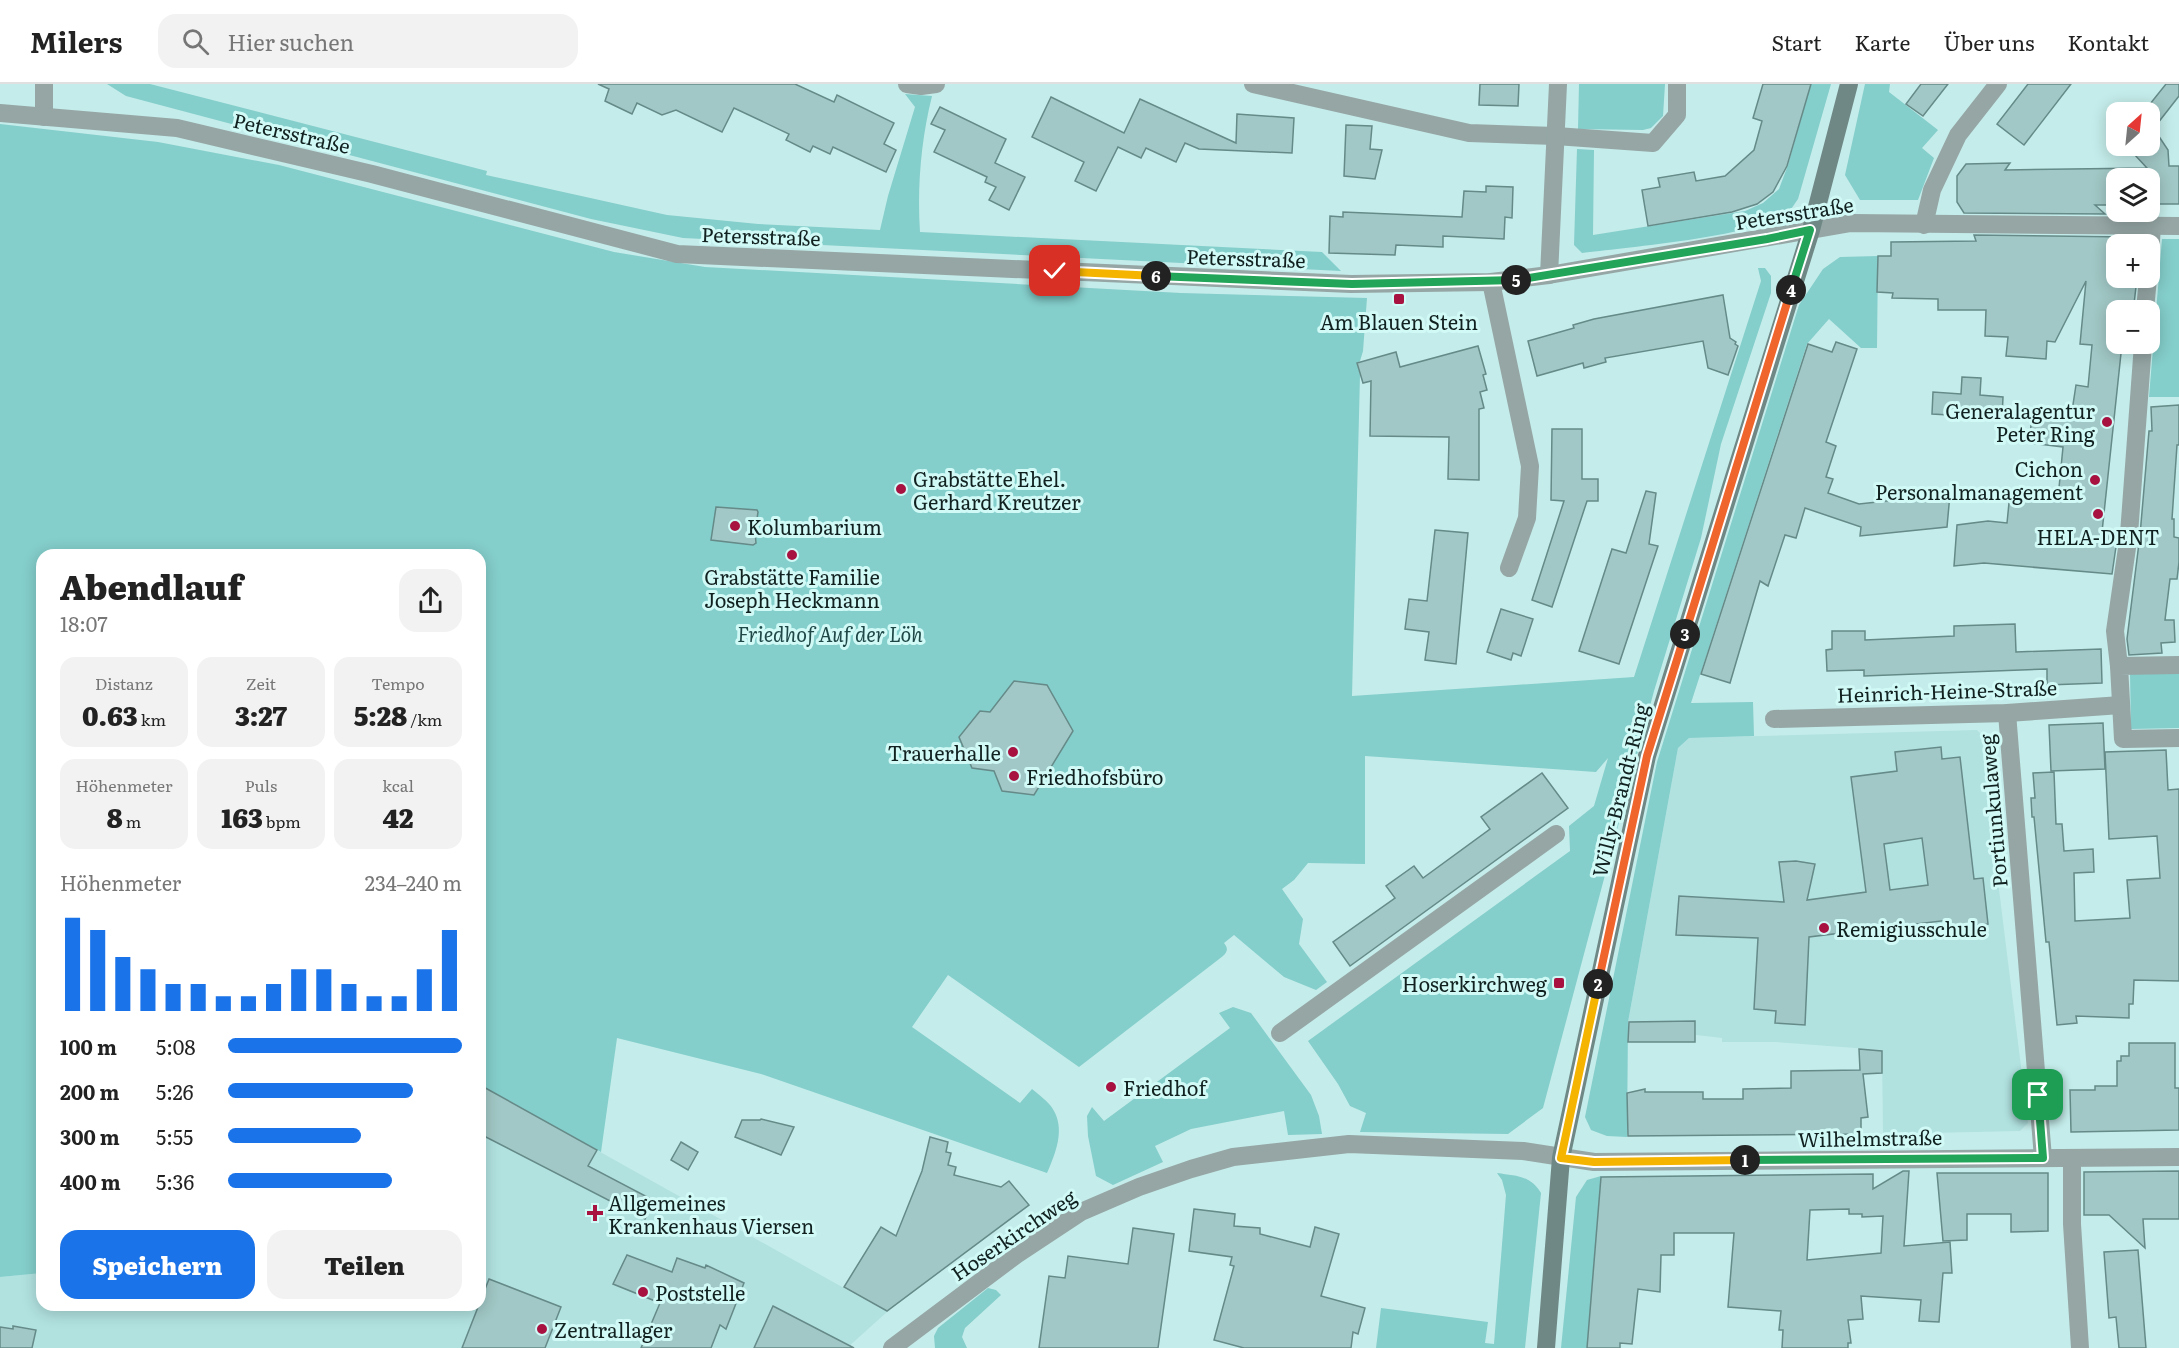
<!DOCTYPE html>
<html lang="de">
<meta charset="utf-8">
<style>
body{margin:0;font-family:Literata,serif;background:#f2f2f2;color:#222;height:100vh;display:flex;flex-direction:column;font-size:22px;white-space:nowrap}
*{box-sizing:border-box;margin:0}
p{font-size:20px;color:#767676}
.icon{flex:none;width:33px;height:33px;fill:none;stroke:currentColor;stroke-width:2;stroke-linecap:round;stroke-linejoin:round}
.map{position:relative;flex:1;overflow:hidden}
.side{position:absolute;left:36px;top:465px;width:450px;height:762px;display:flex;flex-direction:column;background:#fff;border-radius:18px;box-shadow:0 3px 15px #0003}
.side>*{flex:none}
.needle{width:39px;rotate:27deg}
.controls{position:absolute;left:2106px;top:18px;display:grid;gap:12px}
.controls a{display:grid;place-items:center;width:54px;height:54px;border-radius:12px;background:#fff;box-shadow:0 3px 15px #0003;font-size:30px}
.pin{position:absolute;display:grid;place-items:center;width:51px;height:51px;color:#fff;margin:-26px;border-radius:12px;box-shadow:0 3px 9px #0006}
.km{position:absolute;width:30px;height:30px;margin:-15px;border-radius:50%;background:#222;color:#fff;font-size:16px;line-height:30px;text-align:center}
.round{display:grid;place-items:center;flex:none;width:63px;height:63px;border-radius:18px;background:#f2f2f2}
.overview{display:flex;align-items:center;justify-content:space-between;height:102px;padding:0 24px}
h1{font-size:33px;font-weight:800;line-height:45px}
.stats{display:grid;grid-template-columns:repeat(3,1fr);gap:9px;height:102px;padding:6px 24px}
.stats div{display:grid;align-content:center;border-radius:15px;background:#f2f2f2;text-align:center}
.stats b{font-size:26px;font-weight:800}
.stats small{font-size:16px;font-weight:400}
.stats p{font-size:16px}
.chart{height:168px;padding:12px 24px}
.chart p{display:flex;justify-content:space-between}
.chart svg{width:100%;height:108px;margin-top:6px;stroke:#1a73e8;stroke-width:6}
.primary-button{display:flex;gap:12px;margin-top:auto;padding:12px 24px}
.primary-button a{flex:1;height:69px;border-radius:18px;background:#1a73e8;color:#fff;font-size:24px;font-weight:800;line-height:69px;text-align:center}
.primary-button a+a{background:#f2f2f2;color:#222}
ul{padding:0 24px;list-style:none;font-size:20px}
li{display:grid;grid-template-columns:96px 72px 1fr;align-items:center;height:45px}
li i{height:15px;border-radius:8px;background:#1a73e8}
header{display:flex;align-items:center;gap:36px;box-sizing:border-box;height:84px;padding:0 30px;background:#fff;border-bottom:2px solid #e0e0e0}
header strong{font-size:28px}
nav{display:flex;gap:33px;margin-inline-start:auto;font-size:21px}
.search{width:420px;height:54px;background:#f2f2f2;display:flex;align-items:center;gap:15px;box-sizing:border-box;padding:0 21px;border-radius:18px;color:#767676;font-size:22px}
.map>svg:first-child{display:block}
</style>
<header>
<strong>Milers</strong>
<div class="search"><svg class="icon" aria-label="search" viewBox="0 0 24 24"><circle cx="10" cy="10" r="6"/><path d="M15 15l6 6"/></svg>Hier suchen</div>
<nav><a>Start</a><a>Karte</a><a>Über uns</a><a>Kontakt</a></nav>
</header>
<div class="map">
<svg width="2179" height="1264" viewBox="0 0 2179 1264">
<rect width="100%" height="100%" fill="#c4ecea"/>
<g fill="#b1e2e0">
<polygon points="1977,646 1986,655 1995,773 2028,1039 2020,1047 1883,1050 1882,966 1776,958 1722,958 1722,954 1696,951 1695,937 1628,938 1678,664 1689,654"/>
<polygon points="480,1001 887,1228 847,1264 0,1264 0,1193 42,1189 42,1221 480,1221"/>
</g>
<g fill="#84cecb">
<path d="M 107,0 L 150,0 L 487,87 L 486,91 L 667,131 L 758,140 L 880,146 L 888,112 L 915,23 L 905,10 L 932,12 C 921,56 917,103 920,148 L 1322,168 L 1341,187 L 683,154 L 591,135 L 126,12 Z"/>
<polygon points="1579,0 1665,0 1663,32 1651,44 1643,46 1578,45"/>
<path d="M 1811,0 L 1831,0 L 1798,115 C 1795,119 1791,126 1787,129 C 1760,152 1623,164 1582,169 L 1574,161 L 1577,65 L 1594,66 L 1593,151 L 1745,127 L 1763,119 L 1779,105 L 1788,81 Z"/>
<polygon points="1865,0 1890,0 1889,8 1938,46 1922,64 1934,74 1918,116 1860,116 1845,91"/>
<path d="M 0,40 L 158,58 L 279,81 L 614,168 L 705,183 L 1181,209 L 1367,214 L 1363,267 L 1360,277 L 1357,279 L 1360,291 L 1352,612 L 1634,593 L 1761,197 L 1758,184 L 1765,184 L 1771,192 L 1771,209 L 1721,360 L 1701,454 L 1654,607 L 1543,1024 L 1508,1050 L 1360,1048 L 1366,1029 L 1350,1022 L 1338,1000 L 1308,957 L 1570,767 L 1569,742 L 1594,722 L 1608,674 L 1596,688 L 1365,672 L 1365,780 L 1308,779 L 1294,796 L 1282,805 L 1303,835 L 1299,860 L 1327,898 L 1316,906 L 1284,893 L 1234,851 L 1224,859 C 1228,864 1228,867 1223,872 L 1079,983 L 948,891 L 912,943 L 1020,1019 L 1032,1005 C 1038,1010 1045,1015 1050,1021 C 1067,1042 1056,1068 1047,1089 L 761,990 L 617,954 L 601,1068 L 480,1001 L 480,471 L 42,471 L 42,1189 L 0,1193 Z"/>
<polygon points="2162,155 2179,155 2179,313 2149,313"/>
<polygon points="1878,172 1877,264 1861,264 1829,235 1807,260 1691,619 1753,618 1754,652 1689,654 1678,664 1628,938 1627,1053 1607,1052 1591,1046 1585,1033 1657,678 1799,221 1823,185 1840,173"/>
<polygon points="2179,588 2179,644 2131,645 2130,589"/>
<polygon points="1233,923 1251,929 1311,1011 1319,1032 1322,1050 1288,1051 1284,1027 1191,1045 1155,1062 1163,1078 1113,1101 1096,1092 1088,1052 1087,1032 1092,1023 1104,1037 1230,944 1219,929"/>
<path d="M 1497,1089 C 1516,1092 1530,1091 1541,1109 L 1525,1264 L 1376,1264 L 1381,1224 L 1488,1238 L 1485,1259 L 1494,1260 L 1506,1111 L 1502,1096 Z"/>
<polygon points="1601,1092 1587,1264 1561,1264 1576,1113 1587,1096"/>
<polygon points="988,1204 996,1206 1001,1211 965,1244 962,1253 967,1264 935,1264 934,1252 938,1244"/>
</g>
<g fill="#a1c8c6" stroke="#658a88" stroke-width="1.5" fill-rule="evenodd">
<polygon points="598,0 795,0 834,18 837,11 894,39 884,60 896,66 886,88 833,63 830,70 813,62 810,68 786,56 789,50 734,24 722,48 676,26 662,31 637,19 632,30 605,17 609,5"/>
<polygon points="1480,0 1519,0 1518,22 1479,21"/>
<polygon points="1763,0 1811,0 1787,82 1773,108 1757,120 1732,128 1648,142 1642,106 1660,103 1658,94 1694,88 1696,97 1725,92 1754,66 1762,37 1753,34"/>
<polygon points="1921,0 1948,0 1923,32 1906,20"/>
<polygon points="2028,0 2071,0 2024,61 1997,40"/>
<polygon points="2166,0 2179,0 2179,12 2150,49 2150,20"/>
<polygon points="1051,13 1124,49 1140,15 1236,59 1237,30 1294,34 1292,69 1199,65 1185,59 1176,78 1146,64 1141,74 1118,63 1096,107 1075,97 1084,78 1032,53"/>
<polygon points="940,23 1006,55 995,79 1025,93 1009,126 989,116 996,103 985,98 987,93 934,68 945,46 931,40"/>
<polygon points="1346,41 1372,42 1370,65 1382,66 1375,95 1344,92"/>
<polygon points="2158,51 2168,66 2169,82 2179,82 2179,120 2150,120 2150,94 2116,94 2116,121 2095,121 2105,130 1964,129 1957,118 1957,92 1966,80 2010,79 2005,86 2147,84 2133,69 2144,62 2150,62 2150,58"/>
<polygon points="1486,102 1513,103 1512,134 1505,133 1504,155 1443,152 1443,163 1396,161 1395,171 1329,169 1330,132 1343,133 1343,128 1462,133 1464,107 1486,108"/>
<polygon points="1974,151 2130,153 2138,160 2116,160 2116,194 2137,194 2134,220 2126,220 2125,226 2116,226 2116,260 2122,260 2102,448 2118,449 2112,490 1984,479 1954,482 1957,441 1988,437 2007,439 2010,409 2058,414 2063,363 2029,359 2033,323 2072,327 2076,301 2088,303 2092,261 2080,260 2086,197 2055,258 2047,257 2046,275 2006,272 2008,253 1985,252 1986,226 1938,226 1938,215 1892,214 1893,209 1877,208 1878,172 1891,172 1891,158 1976,157"/>
<polygon points="1723,211 1730,254 1736,258 1735,260 1738,262 1728,291 1708,284 1703,257 1605,274 1606,278 1584,284 1583,279 1537,292 1528,257 1574,244 1573,241 1594,235"/>
<polygon points="1836,258 1857,265 1826,358 1836,362 1826,393 1833,395 1828,409 1859,420 1950,410 1947,443 1860,452 1861,443 1805,424 1796,454 1785,451 1768,502 1760,497 1730,599 1701,590 1808,260 1832,268"/>
<polygon points="1478,262 1486,290 1483,291 1487,306 1480,308 1484,324 1479,325 1479,396 1448,395 1449,353 1370,352 1371,297 1363,299 1357,279 1396,268 1400,283"/>
<polygon points="1962,293 1981,294 1980,311 2003,313 2002,334 1932,330 1933,308 1961,310"/>
<polygon points="2179,321 2179,361 2177,361 2172,435 2174,435 2174,453 2179,454 2179,478 2177,495 2170,495 2165,536 2174,536 2175,558 2161,559 2162,569 2129,571 2127,555 2140,451 2149,347 2152,347 2151,323"/>
<polygon points="1552,345 1582,345 1582,395 1598,395 1598,417 1587,417 1552,523 1532,516 1564,417 1551,416"/>
<polygon points="1646,407 1656,409 1649,460 1658,462 1619,580 1579,567 1612,465 1626,469"/>
<polygon points="716,423 757,426 758,428 755,448 756,459 753,461 711,456"/>
<polygon points="1435,446 1468,449 1456,580 1425,576 1429,548 1405,545 1409,515 1427,517"/>
<polygon points="1501,525 1533,535 1521,572 1513,569 1511,576 1487,568"/>
<polygon points="2015,540 2016,568 2101,565 2102,599 2047,601 2047,585 1864,592 1864,586 1827,587 1826,566 1832,565 1832,547 1865,547 1865,556 1954,552 1954,542"/>
<polygon points="1014,597 1047,601 1073,647 1034,711 1002,707 994,687 972,684 959,653 980,627 990,628"/>
<polygon points="2103,639 2105,685 2051,687 2049,641"/>
<path d="M 1941,663 L 1942,675 L 1960,673 L 1974,795 L 1983,794 L 1988,840 L 1950,844 L 1949,836 L 1809,853 L 1805,941 L 1775,939 L 1776,927 L 1754,925 L 1758,854 L 1676,851 L 1679,812 L 1784,818 L 1779,778 L 1796,777 L 1815,780 L 1807,816 L 1866,808 L 1851,693 L 1897,687 L 1895,668 ZM 1922,754 L 1928,801 L 1890,806 L 1884,760 Z"/>
<polygon points="2166,666 2168,706 2179,705 2179,897 2134,896 2133,920 2129,920 2129,934 2076,932 2077,939 2057,941 2049,858 2046,858 2034,733 2032,733 2031,714 2035,714 2033,689 2054,688 2056,740 2062,740 2064,767 2093,765 2094,788 2074,789 2075,837 2130,834 2127,796 2160,794 2157,752 2109,755 2105,668"/>
<polygon points="1542,689 1568,724 1350,882 1333,858 1395,814 1386,802 1414,782 1423,794 1490,745 1481,733"/>
<polygon points="1695,937 1695,958 1628,958 1629,938"/>
<polygon points="2129,959 2175,959 2175,1004 2179,1004 2179,1046 2071,1048 2070,1006 2095,1006 2095,1002 2117,1002 2117,977 2121,977 2121,972 2129,972"/>
<polygon points="1859,965 1882,967 1882,989 1863,990 1868,1033 1861,1034 1861,1050 1628,1052 1627,1009 1645,1005 1645,1008 1703,1008 1703,1015 1743,1015 1743,1005 1791,1004 1791,987 1860,986"/>
<polygon points="480,1001 597,1066 588,1082 655,1117 645,1135 480,1050"/>
<polygon points="761,1035 794,1043 781,1071 735,1053 742,1036 760,1036"/>
<polygon points="930,1053 948,1058 946,1068 951,1069 948,1081 956,1083 954,1091 1001,1103 1009,1097 1029,1121 887,1227 844,1203 881,1143 896,1152 922,1087"/>
<polygon points="681,1058 698,1068 688,1086 671,1076"/>
<path d="M 1903,1087 L 1909,1087 L 1904,1162 L 1950,1158 L 1952,1189 L 1943,1189 L 1939,1238 L 1919,1237 L 1921,1216 L 1861,1212 L 1863,1235 L 1848,1236 L 1851,1259 L 1848,1259 L 1848,1264 L 1782,1264 L 1783,1246 L 1779,1246 L 1781,1227 L 1728,1223 L 1734,1149 L 1674,1149 L 1674,1171 L 1661,1171 L 1660,1208 L 1638,1205 L 1632,1260 L 1620,1259 L 1620,1264 L 1587,1264 L 1601,1093 L 1873,1090 L 1873,1105 ZM 1849,1125 L 1849,1130 L 1862,1130 L 1862,1133 L 1883,1132 L 1881,1169 L 1807,1176 L 1810,1126 Z"/>
<polygon points="2179,1087 2179,1135 2143,1135 2145,1164 2109,1131 2084,1131 2084,1088"/>
<polygon points="1937,1089 2048,1089 2048,1147 2011,1148 2011,1130 1967,1130 1967,1156 1943,1157"/>
<polygon points="1194,1125 1235,1130 1234,1142 1260,1144 1260,1150 1310,1163 1315,1143 1339,1150 1321,1212 1365,1224 1358,1250 1353,1248 1351,1264 1244,1264 1214,1256 1234,1182 1230,1181 1232,1173 1189,1167"/>
<polygon points="1133,1144 1174,1150 1158,1264 1039,1264 1049,1192 1065,1194 1068,1172 1128,1180"/>
<polygon points="2138,1166 2146,1264 2119,1264 2116,1233 2109,1234 2104,1168"/>
<polygon points="627,1171 672,1188 677,1174 705,1184 706,1181 744,1199 726,1245 720,1241 711,1264 641,1264 660,1219 613,1200"/>
<polygon points="489,1195 561,1223 545,1264 462,1264"/>
<polygon points="773,1222 854,1264 754,1264"/>
<polygon points="13,1242 36,1246 32,1264 0,1264 0,1243 13,1245"/>
</g>
<g fill="none" stroke-linecap="round" stroke-linejoin="round">
<g stroke="#95a6a5" stroke-width="18">
<polyline points="44,0 44,33"/>
<polyline points="907,0 921,2 936,0"/>
<polyline points="1253,0 1469,49 1556,52 1653,59 1677,31 1677,0"/>
<polyline points="0,29 177,44 372,90 677,170 1351,200 1491,198 1549,191 1851,139 2179,142"/>
<polyline points="1924,141 1932,106 1958,51 1998,0"/>
<polyline points="2150,171 2152,142"/>
<polyline points="1549,191 1558,0"/>
<polyline points="1491,198 1530,382 1527,434 1509,484"/>
<polyline points="2145,226 2148,194"/>
<polyline points="2179,581 2119,582 2123,655 2179,654"/>
<polyline points="2119,582 2115,547 2129,450 2143,260"/>
<polyline points="2007,629 2043,1074"/>
<polyline points="1774,635 2007,629 2121,621"/>
<polyline points="1280,949 1556,750"/>
<polyline points="2072,1074 2072,1140 2080,1264"/>
<polyline points="892,1264 1016,1171 1081,1128 1139,1103 1191,1085 1233,1073 1349,1060 1523,1067 1594,1078 2179,1073"/>
</g>
<polyline stroke="#6f8886" stroke-width="18" points="1546,1264 1561,1074 1647,672 1811,146 1849,0"/>
</g>
<g fill="none" stroke-linecap="round" stroke-linejoin="round">
<g stroke="#fff" stroke-width="12">
<polyline id="split-1" points="1745,1076 2043,1074 2038,1011"/>
</g>
<g stroke="#fff" stroke-width="12">
<polyline id="split-2" points="1598,900 1561,1074 1594,1078 1745,1076"/>
</g>
<g stroke="#fff" stroke-width="12">
<polyline id="split-3" points="1598,900 1647,672 1685,550"/>
</g>
<g stroke="#fff" stroke-width="12">
<polyline id="split-4" points="1685,550 1791,206"/>
</g>
<g stroke="#fff" stroke-width="12">
<polyline id="split-5" points="1516,196 1767,155 1810,146 1791,206"/>
</g>
<g stroke="#fff" stroke-width="12">
<polyline id="split-6" points="1156,192 1352,200 1516,196"/>
</g>
<g stroke="#fff" stroke-width="12">
<polyline id="split-7" points="1055,187 1156,192"/>
</g>
<use href="#split-1" stroke="#22a559" stroke-width="8"/>
<use href="#split-2" stroke="#f5b400" stroke-width="8"/>
<use href="#split-3" stroke="#f0652b" stroke-width="8"/>
<use href="#split-4" stroke="#f0652b" stroke-width="8"/>
<use href="#split-5" stroke="#22a559" stroke-width="8"/>
<use href="#split-6" stroke="#22a559" stroke-width="8"/>
<use href="#split-7" stroke="#f5b400" stroke-width="8"/>
</g>
<g fill="#a81241" stroke="#d1faf7" stroke-width="2">
<rect x="1393" y="209" width="12" height="12" rx="3"/>
<circle cx="2107" cy="338" r="6"/>
<circle cx="2095" cy="396" r="6"/>
<circle cx="901" cy="405" r="6"/>
<circle cx="2098" cy="430" r="6"/>
<circle cx="735" cy="442" r="6"/>
<circle cx="792" cy="471" r="6"/>
<circle cx="1013" cy="668" r="6"/>
<circle cx="1014" cy="692" r="6"/>
<circle cx="1824" cy="844" r="6"/>
<rect x="1553" y="893" width="12" height="12" rx="3"/>
<circle cx="1111" cy="1003" r="6"/>
<path d="M592 1120h6v6h6v6h-6v6h-6v-6h-6v-6h6z"/>
<circle cx="643" cy="1208" r="6"/>
<circle cx="542" cy="1245" r="6"/>
</g>
<g text-anchor="middle" dominant-baseline="central" stroke-width="6" stroke-linejoin="round" paint-order="stroke">
<g font-size="20" fill="#112120" stroke="#d1faf7">
<text transform="translate(292 48) rotate(13)">Petersstraße</text>
<text transform="translate(1794 128) rotate(-9)">Petersstraße</text>
<text transform="translate(761 151) rotate(2)">Petersstraße</text>
<text transform="translate(1246 173) rotate(2)">Petersstraße</text>
<text transform="translate(1947 606) rotate(-2)">Heinrich-Heine-Straße</text>
<text transform="translate(1619 706) rotate(-76)">Willy-Brandt-Ring</text>
<text transform="translate(1992 727) rotate(-95)">Portiunkulaweg</text>
<text transform="translate(1870 1053) rotate(-1)">Wilhelmstraße</text>
<text transform="translate(1013 1150) rotate(-34)">Hoserkirchweg</text>
</g>
<g font-size="20" fill="#112120" stroke="#d1faf7" text-anchor="start">
<text x="1399" y="237" text-anchor="middle">Am Blauen Stein</text>
<text x="2095" y="326" text-anchor="end">Generalagentur<tspan x="2095" dy="23">Peter Ring</tspan></text>
<text x="2083" y="384" text-anchor="end">Cichon<tspan x="2083" dy="23">Personalmanagement</tspan></text>
<text x="913" y="394">Grabstätte Ehel.<tspan x="913" dy="23">Gerhard Kreutzer</tspan></text>
<text x="747" y="442">Kolumbarium</text>
<text x="2098" y="452" text-anchor="middle">HELA-DENT</text>
<text x="792" y="492" text-anchor="middle">Grabstätte Familie<tspan x="792" dy="23">Joseph Heckmann</tspan></text>
<text x="1001" y="668" text-anchor="end">Trauerhalle</text>
<text x="1026" y="692">Friedhofsbüro</text>
<text x="1836" y="844">Remigiusschule</text>
<text x="1547" y="899" text-anchor="end">Hoserkirchweg</text>
<text x="1123" y="1003">Friedhof</text>
<text x="608" y="1118">Allgemeines<tspan x="608" dy="23">Krankenhaus Viersen</tspan></text>
<text x="655" y="1208">Poststelle</text>
<text x="554" y="1245">Zentrallager</text>
</g>
<g font-size="20" font-style="italic" fill="#1f4746" stroke="#d1faf7">
<text x="830" y="549">Friedhof Auf der Löh</text>
</g>
</g>
</svg>
<div class="controls">
<a><svg class="needle" viewBox="-14 -14 28 28"><path d="M0-13l5 13h-10z" fill="#e53935"/><path d="M0 13l5-13h-10z" fill="#767676"/></svg></a>
<a><svg class="icon" aria-label="layers" viewBox="0 0 24 24"><path d="M12 4l9 5-9 5-9-5zM3 14l9 5 9-5"/></svg></a>
<a>+</a>
<a>−</a>
</div>
<div class="pin" style="left:2038px;top:1011px;background:#1e9e55"><svg class="icon" aria-label="arrive" viewBox="0 0 24 24"><path d="M6 21V4h12l-3 4 3 4H6"/></svg></div>
<div class="pin" style="left:1055px;top:187px;background:#d93025"><svg class="icon" aria-label="check" viewBox="0 0 24 24"><path d="M5 12l5 5 9-10"/></svg></div>
<b class="km" style="left:1745px;top:1076px">1</b>
<b class="km" style="left:1598px;top:900px">2</b>
<b class="km" style="left:1685px;top:550px">3</b>
<b class="km" style="left:1791px;top:206px">4</b>
<b class="km" style="left:1516px;top:196px">5</b>
<b class="km" style="left:1156px;top:192px">6</b>
<section class="side">
<div class="overview"><div><h1>Abendlauf</h1><p>18:07</p></div><a class="round"><svg class="icon" aria-label="share" viewBox="0 0 24 24"><path d="M12 15V3M7 8l5-5 5 5M5 13v7h14v-7"/></svg></a></div>
<div class="stats">
<div><p>Distanz</p><b>0.63<small> km</small></b></div>
<div><p>Zeit</p><b>3:27</b></div>
<div><p>Tempo</p><b>5:28<small> /km</small></b></div>
</div>
<div class="stats">
<div><p>Höhenmeter</p><b>8<small> m</small></b></div>
<div><p>Puls</p><b>163<small> bpm</small></b></div>
<div><p>kcal</p><b>42</b></div>
</div>
<div class="chart"><p><span>Höhenmeter</span>234–240 m</p>
<svg viewBox="0 0 160 44" preserveAspectRatio="none"><path d="M5 44V6M15 44V11M25 44V22M35 44V27M45 44V33M55 44V33M65 44V38M75 44V38M85 44V33M95 44V27M105 44V27M115 44V33M125 44V38M135 44V38M145 44V27M155 44V11"/></svg>
</div>
<ul>
<li><b>100 m</b>5:08<i style="width:100%"></i></li>
<li><b>200 m</b>5:26<i style="width:79%"></i></li>
<li><b>300 m</b>5:55<i style="width:57%"></i></li>
<li><b>400 m</b>5:36<i style="width:70%"></i></li>
</ul>
<div class="primary-button"><a>Speichern</a><a>Teilen</a></div>
</section>
</div>
